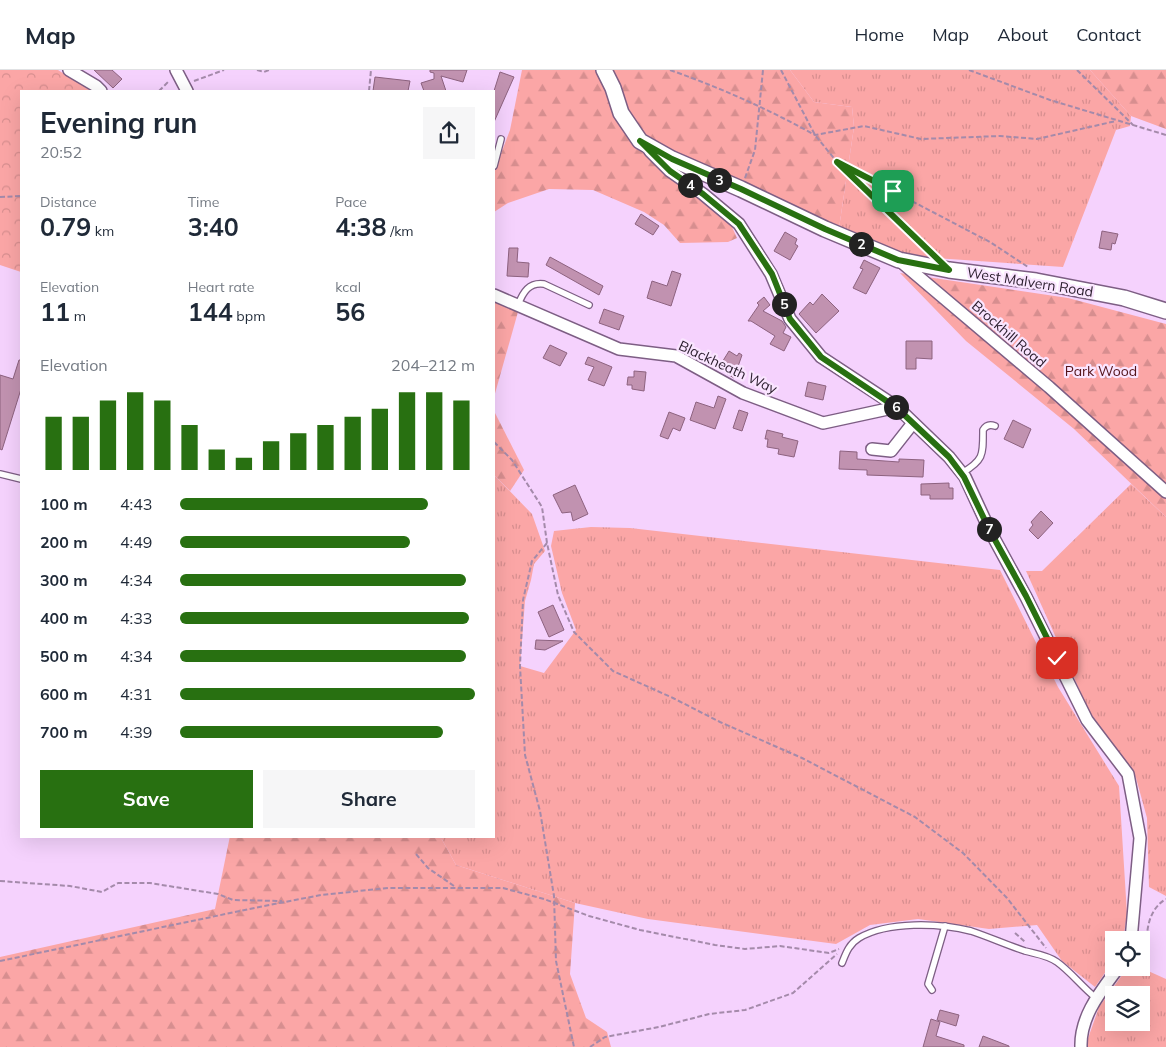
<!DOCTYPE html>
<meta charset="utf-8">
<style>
body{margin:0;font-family:Mulish,sans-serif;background:#f6f6f7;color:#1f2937;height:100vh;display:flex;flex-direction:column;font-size:19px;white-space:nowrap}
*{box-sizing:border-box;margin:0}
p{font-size:16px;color:#747a83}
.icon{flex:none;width:28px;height:28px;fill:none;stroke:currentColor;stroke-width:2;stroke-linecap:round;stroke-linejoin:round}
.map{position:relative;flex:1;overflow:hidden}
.sheet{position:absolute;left:20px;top:20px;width:475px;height:748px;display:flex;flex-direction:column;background:#fff;border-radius:0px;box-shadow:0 5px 20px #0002}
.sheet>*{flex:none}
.tools{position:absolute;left:1105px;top:861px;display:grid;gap:10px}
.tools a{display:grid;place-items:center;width:45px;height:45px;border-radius:0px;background:#fff;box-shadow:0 5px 20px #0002;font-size:25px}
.pin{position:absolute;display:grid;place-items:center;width:42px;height:42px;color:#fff;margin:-21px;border-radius:10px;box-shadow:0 2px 8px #0006}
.km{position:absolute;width:25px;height:25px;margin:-12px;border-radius:50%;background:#222;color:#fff;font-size:14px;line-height:25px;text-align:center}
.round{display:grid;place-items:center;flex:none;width:52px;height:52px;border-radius:0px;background:#f6f6f7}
.overview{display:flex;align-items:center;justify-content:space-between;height:85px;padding:0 20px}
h1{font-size:28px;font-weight:700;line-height:38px}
.stats{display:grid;grid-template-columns:repeat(3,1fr);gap:8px;height:85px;padding:5px 20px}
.stats div{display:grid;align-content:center}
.stats b{font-size:25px;font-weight:700}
.stats small{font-size:14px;font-weight:400}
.stats p{font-size:14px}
.chart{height:140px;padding:10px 20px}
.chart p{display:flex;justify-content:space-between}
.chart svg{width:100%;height:90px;margin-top:5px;stroke:#287011;stroke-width:6}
.button{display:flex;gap:10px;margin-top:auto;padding:10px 20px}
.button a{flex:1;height:58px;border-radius:0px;background:#287011;color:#fff;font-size:20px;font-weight:700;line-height:58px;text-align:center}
.button a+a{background:#f6f6f7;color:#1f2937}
ul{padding:0 20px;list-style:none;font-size:16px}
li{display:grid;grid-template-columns:80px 60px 1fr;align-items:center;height:38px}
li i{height:12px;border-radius:6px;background:#287011}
header{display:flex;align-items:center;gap:30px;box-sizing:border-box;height:70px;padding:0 25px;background:#fff;border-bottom:1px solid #e0e1e3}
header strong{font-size:24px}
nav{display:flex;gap:28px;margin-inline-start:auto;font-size:18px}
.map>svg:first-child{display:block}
</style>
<header>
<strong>Map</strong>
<nav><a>Home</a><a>Map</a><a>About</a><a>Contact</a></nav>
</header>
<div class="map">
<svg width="1166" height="977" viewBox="0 0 1166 977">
<defs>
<pattern id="grass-tufts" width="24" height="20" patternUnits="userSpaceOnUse" patternTransform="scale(1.25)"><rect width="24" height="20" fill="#fba6a6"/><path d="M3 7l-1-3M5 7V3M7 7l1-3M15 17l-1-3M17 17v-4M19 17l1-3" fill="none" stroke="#d78e8f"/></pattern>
<pattern id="forest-firs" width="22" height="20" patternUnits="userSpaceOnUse" patternTransform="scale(1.25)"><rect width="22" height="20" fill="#fba6a6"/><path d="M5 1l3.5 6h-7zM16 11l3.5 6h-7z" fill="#d78e8f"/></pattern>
<pattern id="park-crowns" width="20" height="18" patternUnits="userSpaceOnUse" patternTransform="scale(1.25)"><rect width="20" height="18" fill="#fba6a6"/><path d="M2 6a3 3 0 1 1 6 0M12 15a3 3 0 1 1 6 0" fill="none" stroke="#d78e8f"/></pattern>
</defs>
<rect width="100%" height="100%" fill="#f5d2fd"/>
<g fill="url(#grass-tufts)" fill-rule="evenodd">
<polygon points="790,0 1090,0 1131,46 1130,56 1116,60 1063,197 906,186 839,158 854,57 852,37 814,32"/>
<polygon points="494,405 532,444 545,481 534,494 531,510 525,531 520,596 544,603 576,560 562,523 551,476 554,461 591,457 630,458 1000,500 1058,617 1119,716 1127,844 1123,870 1114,870 1114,890 1095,917 1062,891 1037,855 989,859 918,849 870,855 836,874 648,849 575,833 456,795 440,766 494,766"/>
<polygon points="1131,414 1166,447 1166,826 1149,817 1147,748 1136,708 1089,641 1026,501 1042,501"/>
<path d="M 1146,900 L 1166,909 L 1166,977 L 1085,977 L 1099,937 L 1125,901 ZM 1114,925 L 1141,925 L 1141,952 L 1114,952 Z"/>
</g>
<g fill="url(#forest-firs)">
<polygon points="522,0 598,0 634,74 671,108 716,141 732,157 737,168 728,172 680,173 664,155 644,142 593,120 549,119 508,133 494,142 494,102 510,60"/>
<polygon points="613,0 790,0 814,32 852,37 854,57 839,158 655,75 634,57"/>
<polygon points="1090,0 1166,0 1166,59 1131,46"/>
<polygon points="900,203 1068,228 1166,254 1166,447 1074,359 966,271"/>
<polygon points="494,232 518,242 494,327"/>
<polygon points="494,341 524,400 510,421 494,405"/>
<polygon points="230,766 440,766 456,795 575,833 570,904 586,948 607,962 611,977 0,977 0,887 215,839"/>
</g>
<polygon fill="url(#park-crowns)" points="0,0 58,0 91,21 21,21 21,202 0,195"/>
<g fill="#c192b0" stroke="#8d627f">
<polygon points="94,0 112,0 122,9 113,18"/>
<polygon points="430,0 467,0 463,12 441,6 446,21 424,21 421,13 434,9 434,3 430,2"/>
<polygon points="500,2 514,7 494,52 494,21"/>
<polygon points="375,7 410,11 408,21 373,21"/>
<polygon points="641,144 659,156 653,165 635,154"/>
<polygon points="1102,161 1118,164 1115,174 1112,173 1111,180 1099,178"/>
<polygon points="785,162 797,169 795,174 798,176 790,190 774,181"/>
<polygon points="509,178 518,178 517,192 529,193 528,207 507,206"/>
<polygon points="550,187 603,216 599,225 546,195"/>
<polygon points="864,190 880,198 866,224 853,218 863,199 860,198"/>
<polygon points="672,201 681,204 671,236 647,228 652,211 667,216"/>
<polygon points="822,224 839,241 816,263 799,244 810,232 813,235"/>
<polygon points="764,227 770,235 763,241 782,251 786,257 783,263 791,267 784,281 770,274 775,266 751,251 748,251 759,235 757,233"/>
<polygon points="604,239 624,246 619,260 599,253"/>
<polygon points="906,271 932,271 932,289 916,288 916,299 906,299"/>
<polygon points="550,275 567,283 560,296 543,288"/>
<polygon points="729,281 737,286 739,283 742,285 734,308 726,303 729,299 721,294"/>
<polygon points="588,287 612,297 604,316 588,310 594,297 585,294"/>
<polygon points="19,290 21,290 21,319 2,380 0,379 0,305 13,309"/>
<polygon points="634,301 646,302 644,321 632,319 632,315 627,315 628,307 634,307"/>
<polygon points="808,312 826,316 823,330 805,326"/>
<polygon points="718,326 726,329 715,359 690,350 696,332 714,338"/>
<polygon points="739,340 748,343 742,361 733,358"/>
<polygon points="669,342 685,348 680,361 673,358 668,369 660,366"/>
<polygon points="1013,350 1031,359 1023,378 1004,369"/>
<polygon points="767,360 783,364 782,367 798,371 794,387 778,384 779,379 767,377 768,369 765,369"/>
<polygon points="840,381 857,382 857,389 899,392 899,389 924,390 923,407 867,405 867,400 839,399"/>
<polygon points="949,413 949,418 953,418 953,429 930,429 930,425 921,425 921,414"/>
<polygon points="575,415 588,444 573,451 571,442 562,443 553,425"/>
<polygon points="1041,441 1053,453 1038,469 1029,460 1033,455 1031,452"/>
<polygon points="553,535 564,560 549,567 538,542"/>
<polygon points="536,570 563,571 545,580 535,579"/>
<polygon points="940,940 959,945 956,956 937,950"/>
<polygon points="931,949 940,952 936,966 964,975 964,977 923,977"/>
<polygon points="983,966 1009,976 1009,977 979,977"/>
</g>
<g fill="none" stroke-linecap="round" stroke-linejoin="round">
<g stroke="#7d5e84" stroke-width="8">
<g id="lane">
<polyline points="494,96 501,69"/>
<path d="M 518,235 C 523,222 529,212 544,214 L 589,235"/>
<path d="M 962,403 C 984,390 983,385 983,360 C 986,355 990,354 995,356"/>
<polyline points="0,404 21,409"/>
<path d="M 842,893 C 846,883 849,874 859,868 C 888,851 939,853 971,861 C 989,867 1007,875 1025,881 C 1036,884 1047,885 1057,892 C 1071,902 1082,917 1096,928"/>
<polyline points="932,920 928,914 945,856"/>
</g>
</g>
<g stroke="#7d5e84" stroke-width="14">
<g id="street">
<polyline points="69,0 96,16 101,21"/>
<polyline points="176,0 187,21"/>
<polyline points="650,81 670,101 703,124 739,154 771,204 790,249 821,287 897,337 949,387 965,407 990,461 1026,527 1087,650 1128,704 1140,768 1131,870"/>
<polyline points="900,191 1049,317 1166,422"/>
<polyline points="494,225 619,279 676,286 743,323 823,353 897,337"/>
<polyline points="872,379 891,381 913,353"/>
<path d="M 1081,977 C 1080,946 1101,921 1118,898"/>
</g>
</g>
<g stroke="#7d5e84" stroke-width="18">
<polyline id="secondary" points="604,0 613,18 621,43 640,71 672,89 741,119 825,159 899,190 949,200 1036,211 1124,228 1166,241"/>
</g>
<g stroke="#a48aaa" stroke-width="2" stroke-dasharray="5 2.5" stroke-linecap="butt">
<polyline points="257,0 264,2 269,0"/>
<path d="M 670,0 C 721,18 768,39 815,65 L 864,56 L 921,69 L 1000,66 L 1037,69 L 1116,51"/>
<polyline points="781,0 815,65 837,92 931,183"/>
<polyline points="969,0 1050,30 1166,65"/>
<polyline points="1077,0 1133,55"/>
<polyline points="194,11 224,0"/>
<polyline points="159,21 169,11"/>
<polyline points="369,21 371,0"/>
<polyline points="839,93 990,172 1028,197"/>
<polyline points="745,108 755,80 763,0"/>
<polyline points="0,127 21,126"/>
<polyline points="494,372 512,390 542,437 547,473 558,525 574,562 613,601 673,628 720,652 802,688 915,747 963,783 1007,828 1046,878"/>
<polyline points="547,473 532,491 523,530 520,596 525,685 540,741 554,826 556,891 574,977"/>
<polyline points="416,784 428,798 454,816"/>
<polyline points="0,811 70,816 102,822 118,813 150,813 218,824 233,830 282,831"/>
<polyline points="1015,863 1025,872"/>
<path d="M 1141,878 L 1147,877 C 1146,859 1149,839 1166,829"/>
<polyline points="0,891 264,836 321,825 388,818 503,818 544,829 589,846 640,860 715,875 745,879 780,876 829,883 839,879"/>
<polyline points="590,977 605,967 659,957 709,944 745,940 793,923 837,884"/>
</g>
<use href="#lane" stroke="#fff" stroke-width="5.5"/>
<use href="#street" stroke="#fff" stroke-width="11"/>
<use href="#secondary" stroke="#fff" stroke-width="15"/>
</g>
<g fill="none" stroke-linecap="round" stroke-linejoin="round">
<g stroke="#fff" stroke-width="10">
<polyline id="route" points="893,121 837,92 949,200 898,190 825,159 741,119 672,89 640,71 670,101 703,124 739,154 772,204 790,249 821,287 897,338 949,387 964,407 990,461 1026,526 1057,588"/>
</g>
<use href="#route" stroke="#287011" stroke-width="6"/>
</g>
<g text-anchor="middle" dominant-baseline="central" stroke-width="4.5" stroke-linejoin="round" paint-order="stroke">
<g font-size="14" fill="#291c2c" stroke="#fae5ff">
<text transform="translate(1030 212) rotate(9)">West Malvern Road</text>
<text transform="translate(1009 264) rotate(41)">Brockhill Road</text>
<text transform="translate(728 297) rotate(25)">Blackheath Way</text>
</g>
<g font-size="14" fill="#54141a" stroke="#fae5ff">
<text x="1101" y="301">Park Wood</text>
</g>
</g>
</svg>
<div class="tools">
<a><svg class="icon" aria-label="locate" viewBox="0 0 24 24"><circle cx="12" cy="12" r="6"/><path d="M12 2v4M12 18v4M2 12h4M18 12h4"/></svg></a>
<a><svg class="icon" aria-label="layers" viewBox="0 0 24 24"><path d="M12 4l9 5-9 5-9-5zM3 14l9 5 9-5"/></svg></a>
</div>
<div class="pin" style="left:893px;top:121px;background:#1e9e55"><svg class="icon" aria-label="arrive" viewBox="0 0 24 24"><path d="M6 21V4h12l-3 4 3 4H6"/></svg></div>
<div class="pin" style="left:1057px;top:588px;background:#d93025"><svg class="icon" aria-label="check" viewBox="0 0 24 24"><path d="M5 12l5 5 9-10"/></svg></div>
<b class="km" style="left:861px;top:174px">2</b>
<b class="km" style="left:719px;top:110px">3</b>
<b class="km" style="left:690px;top:115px">4</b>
<b class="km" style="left:784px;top:234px">5</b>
<b class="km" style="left:896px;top:337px">6</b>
<b class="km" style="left:989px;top:459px">7</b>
<section class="sheet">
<div class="overview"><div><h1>Evening run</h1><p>20:52</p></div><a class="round"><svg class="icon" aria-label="share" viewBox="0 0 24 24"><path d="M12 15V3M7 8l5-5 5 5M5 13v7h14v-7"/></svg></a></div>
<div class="stats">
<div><p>Distance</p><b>0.79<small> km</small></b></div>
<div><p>Time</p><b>3:40</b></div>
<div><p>Pace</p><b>4:38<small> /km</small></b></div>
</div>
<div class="stats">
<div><p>Elevation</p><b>11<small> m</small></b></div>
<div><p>Heart rate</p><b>144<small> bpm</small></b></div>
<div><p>kcal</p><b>56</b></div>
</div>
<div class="chart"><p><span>Elevation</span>204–212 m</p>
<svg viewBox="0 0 160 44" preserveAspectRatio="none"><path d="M5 44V18M15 44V18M25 44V10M35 44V6M45 44V10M55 44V22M65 44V34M75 44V38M85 44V30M95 44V26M105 44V22M115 44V18M125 44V14M135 44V6M145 44V6M155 44V10"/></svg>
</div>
<ul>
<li><b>100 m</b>4:43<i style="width:84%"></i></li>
<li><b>200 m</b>4:49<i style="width:78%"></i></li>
<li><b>300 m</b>4:34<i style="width:97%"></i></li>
<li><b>400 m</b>4:33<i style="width:98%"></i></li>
<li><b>500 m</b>4:34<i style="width:97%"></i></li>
<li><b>600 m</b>4:31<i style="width:100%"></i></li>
<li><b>700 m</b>4:39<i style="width:89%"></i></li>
</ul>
<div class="button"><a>Save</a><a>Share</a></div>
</section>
</div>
